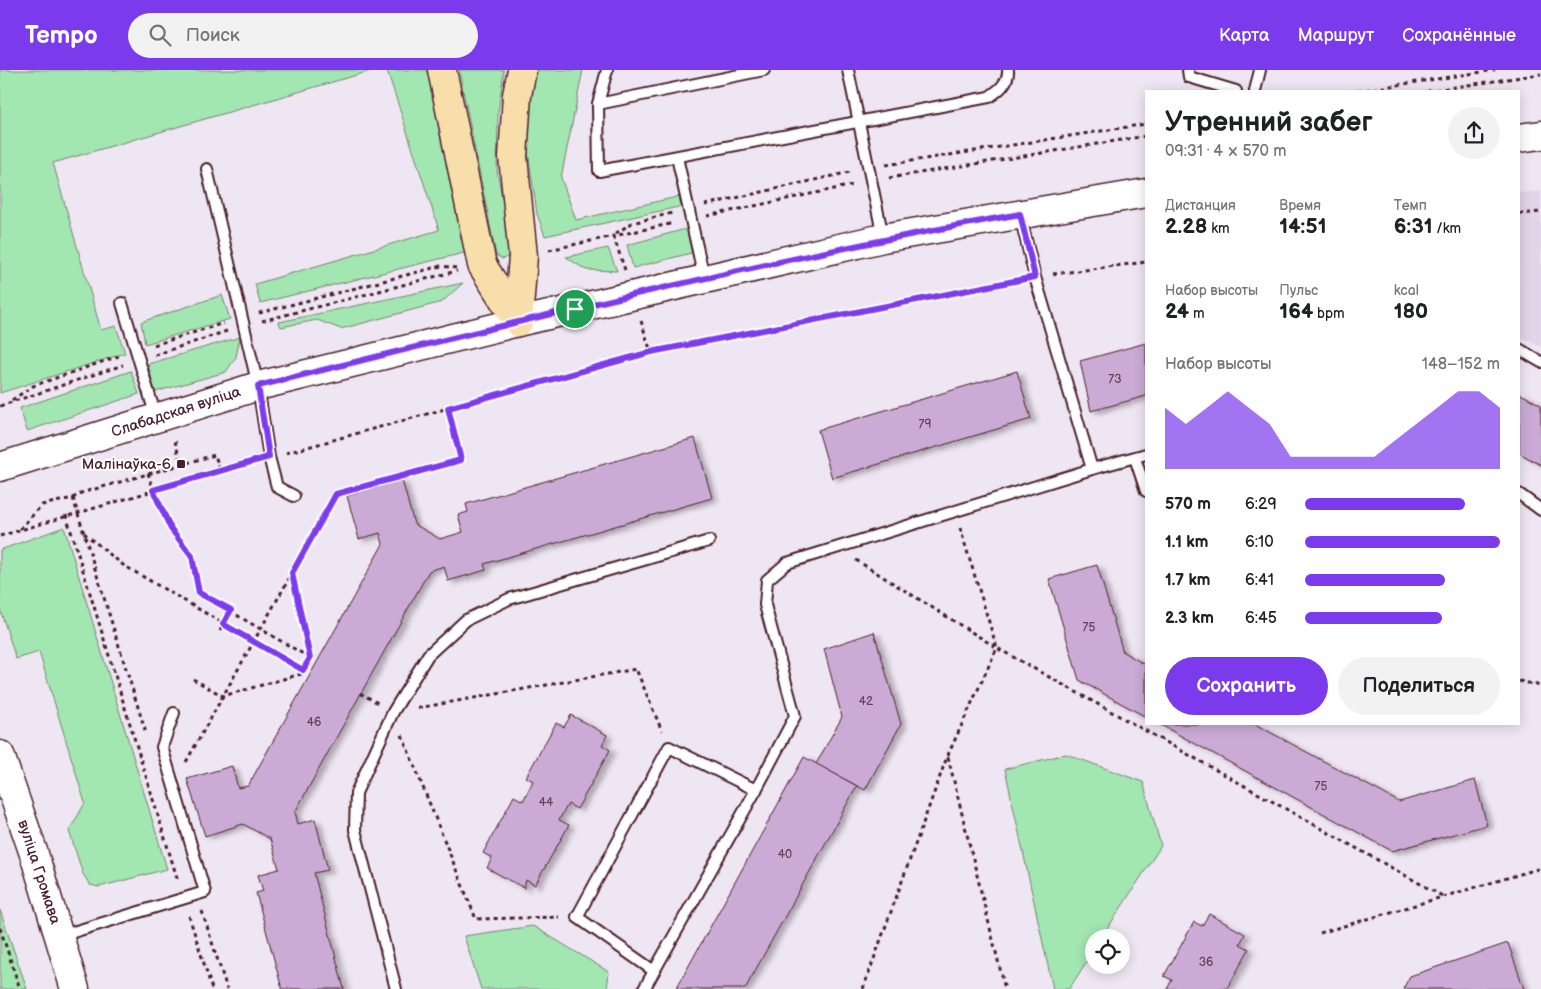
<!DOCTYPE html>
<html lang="ru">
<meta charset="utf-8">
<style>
body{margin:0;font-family:"Balsamiq Sans",sans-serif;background:#f2f2f2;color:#202124;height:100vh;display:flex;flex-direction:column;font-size:19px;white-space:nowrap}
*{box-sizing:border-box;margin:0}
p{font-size:16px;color:#757577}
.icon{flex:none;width:28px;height:28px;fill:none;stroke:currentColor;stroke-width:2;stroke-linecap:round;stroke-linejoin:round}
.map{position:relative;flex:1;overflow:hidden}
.details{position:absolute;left:1145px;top:20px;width:375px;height:635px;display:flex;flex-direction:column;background:#fff;border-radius:0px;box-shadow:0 2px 12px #0003}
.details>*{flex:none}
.buttons{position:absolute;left:1085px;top:859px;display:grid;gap:10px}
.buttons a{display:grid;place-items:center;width:45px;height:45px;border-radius:50%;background:#fff;box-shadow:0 2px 12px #0003;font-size:25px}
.pin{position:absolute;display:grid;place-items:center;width:42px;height:42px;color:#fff;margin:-21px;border:2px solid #fff;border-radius:50%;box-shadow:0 1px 5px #0007}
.round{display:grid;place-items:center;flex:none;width:52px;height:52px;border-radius:26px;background:#f2f2f2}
.summary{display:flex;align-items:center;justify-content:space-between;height:85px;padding:0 20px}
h1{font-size:28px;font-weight:800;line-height:38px}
.stats{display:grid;grid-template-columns:repeat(3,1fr);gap:8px;height:85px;padding:5px 20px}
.stats div{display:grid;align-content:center}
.stats b{font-size:21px;font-weight:800}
.stats small{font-size:14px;font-weight:400}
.stats p{font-size:14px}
.chart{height:140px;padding:10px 20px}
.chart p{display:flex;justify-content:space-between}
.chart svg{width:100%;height:90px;margin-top:5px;fill:#7c3aed;opacity:.7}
.primary-button{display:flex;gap:10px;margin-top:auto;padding:10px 20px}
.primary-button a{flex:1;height:58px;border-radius:30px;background:#7c3aed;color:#fff;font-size:20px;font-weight:800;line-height:58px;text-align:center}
.primary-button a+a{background:#f2f2f2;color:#202124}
ul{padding:0 20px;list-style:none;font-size:16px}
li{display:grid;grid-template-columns:80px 60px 1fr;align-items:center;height:38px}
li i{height:12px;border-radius:6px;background:#7c3aed}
header{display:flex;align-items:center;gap:30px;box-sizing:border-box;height:70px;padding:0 25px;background:#7c3aed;color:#fff}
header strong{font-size:24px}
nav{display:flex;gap:28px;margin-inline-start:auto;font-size:18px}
.search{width:350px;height:45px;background:#f2f2f2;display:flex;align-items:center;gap:12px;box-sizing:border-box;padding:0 18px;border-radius:28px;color:#757577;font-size:19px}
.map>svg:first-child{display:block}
</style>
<header>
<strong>Tempo</strong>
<div class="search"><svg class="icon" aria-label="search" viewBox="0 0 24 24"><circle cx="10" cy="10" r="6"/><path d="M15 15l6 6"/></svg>Поиск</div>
<nav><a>Карта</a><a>Маршрут</a><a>Сохранённые</a></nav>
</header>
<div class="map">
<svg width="1541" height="919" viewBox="0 0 1541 919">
<defs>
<filter id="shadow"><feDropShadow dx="5.5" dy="3" stdDeviation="2.5" flood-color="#0004"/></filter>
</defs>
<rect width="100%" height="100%" fill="#efe6f3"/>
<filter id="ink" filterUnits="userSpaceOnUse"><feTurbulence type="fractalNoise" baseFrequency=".02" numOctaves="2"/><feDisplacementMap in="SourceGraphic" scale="10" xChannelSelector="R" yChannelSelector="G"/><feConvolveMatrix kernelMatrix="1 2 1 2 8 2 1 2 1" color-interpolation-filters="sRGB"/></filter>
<g filter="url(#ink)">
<polygon fill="#e4d4ea" points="1541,121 1541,277 1519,265 1519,123"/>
<g fill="#a2e6b2" stroke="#76826e">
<polygon points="0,0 374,0 53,93 101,260 116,256 125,283 0,323"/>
<polygon points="387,0 432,0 472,181 260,233 255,214 439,160"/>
<polygon points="459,0 504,0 498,43 497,100 512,183 508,187 502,189 496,185"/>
<polygon points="535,0 583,0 561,108 576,150 681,126 683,136 545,166 537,144 525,61"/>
<polygon points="693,157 696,177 691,183 633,198 627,175"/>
<polygon points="608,178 617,201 586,200 566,187"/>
<polygon points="463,213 442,232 341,259 317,250 281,257 279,252"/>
<polygon points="222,225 230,249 145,274 141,252"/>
<polygon points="240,267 236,287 226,302 155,322 148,294"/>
<polygon points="131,301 139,324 27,361 20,338"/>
<polygon points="64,457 167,799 99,817 90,815 83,804 69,761 85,733 39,582 16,589 0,539 0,480"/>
<polygon points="1066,684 1143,712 1161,776 1102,867 1094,868 1094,880 1069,919 1053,919 1005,699"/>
<polygon points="0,840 27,919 0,919"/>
<polygon points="533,856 609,902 607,919 481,919 464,866"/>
</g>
<g fill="#cbabd6" stroke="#4a1f2b" filter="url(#shadow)">
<polygon points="1146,273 1146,326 1091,341 1080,291"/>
<polygon points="1017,301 1031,349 832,408 818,360"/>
<polygon points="1519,323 1541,335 1541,395 1519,383"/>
<polygon points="695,368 712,428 484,494 486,500 448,511 444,496 429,501 295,742 298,754 315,749 328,800 314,803 344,919 282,919 256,823 263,821 258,805 279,799 270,769 243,754 205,766 187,709 232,696 238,718 248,716 383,474 380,463 359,469 347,426 402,410 414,454 440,469 463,462 458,445 468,442 466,434"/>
<polygon points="1097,495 1123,582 1146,595 1146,647 1079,610 1049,509"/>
<polygon points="874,562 901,654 865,720 816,694 842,647 824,579"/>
<polygon points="571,645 607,665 602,675 610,680 577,739 568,734 559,750 569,755 535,815 526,810 524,818 487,798 492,788 483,783 514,726 523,731 533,711 526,707 556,653 564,657"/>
<polygon points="1159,654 1255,654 1399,732 1475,710 1487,755 1392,781"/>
<polygon points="804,687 857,716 745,919 676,919"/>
<polygon points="1209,844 1245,864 1240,874 1249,879 1232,910 1226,919 1167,919 1172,910 1164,906 1194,852 1202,856"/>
<polygon points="1508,873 1524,919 1403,919 1410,906"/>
</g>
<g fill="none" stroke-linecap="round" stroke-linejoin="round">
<g stroke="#4a1f2b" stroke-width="14">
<g id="service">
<path d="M 607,0 L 598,34 L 599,101 L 989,27 C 998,21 1009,13 1008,0"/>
<polyline points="848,0 883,167"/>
<polyline points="1188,0 1189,7 1236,21"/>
<polyline points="1255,21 1260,0"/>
<polyline points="598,34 764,0"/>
<polyline points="677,87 704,208"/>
<polyline points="207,99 258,316 269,387 277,417 294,426"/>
<polyline points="1020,145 1035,207 1092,399 1146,384"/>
<polyline points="122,233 156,347"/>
<polyline points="1519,279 1541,292"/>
<polyline points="1135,388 1146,421"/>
<polyline points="1519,424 1541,440"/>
<polyline points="60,866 205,822 162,677 174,643"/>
<polyline points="654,901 577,847 669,677 756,720"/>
<polyline points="396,919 355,760 356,723 393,642 428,585 466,550 509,529 709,471"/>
<polyline points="644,919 756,720 795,646 765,535 767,510 787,493 1092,399"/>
</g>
</g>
<g stroke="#4a1f2b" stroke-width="31">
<g id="secondary">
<polyline points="1519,68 1541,65"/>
<polyline points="0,397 258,316 518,252 883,168 1146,123"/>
<polyline points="0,685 34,784 75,919"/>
</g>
</g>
<g stroke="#4a1f2b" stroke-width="31">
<g id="trunk">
<polyline points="442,0 482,195 518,252"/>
<polyline points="518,252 523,186 513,87 517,25 522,0"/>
</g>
</g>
<g stroke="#4a1f2b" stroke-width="3" stroke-dasharray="4 4" stroke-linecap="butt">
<polyline points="1358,21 1495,0"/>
<polyline points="1428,21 1541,4"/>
<polyline points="886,95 1146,54"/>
<polyline points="889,108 1146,66"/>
<polyline points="705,135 850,102"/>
<polyline points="1519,144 1541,142"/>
<polyline points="707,146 853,115"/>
<polyline points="549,180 674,153"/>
<polyline points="625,200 613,165 632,153 672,143"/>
<polyline points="1053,204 1146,192"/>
<polyline points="259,243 441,196 456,198"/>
<polyline points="262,251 457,201"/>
<polyline points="641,251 651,282"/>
<polyline points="154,275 224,253"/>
<polyline points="155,285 227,261"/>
<polyline points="12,330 33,316 119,286"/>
<polyline points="0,336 123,295"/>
<polyline points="175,371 181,394"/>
<polyline points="286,383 651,282 1017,210"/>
<polyline points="148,403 153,420 171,459 191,486 199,523 310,588"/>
<polyline points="73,428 146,663"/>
<polyline points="66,445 178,811"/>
<polyline points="20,459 42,435 73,428 81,423 215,385 220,401"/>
<polyline points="84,463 123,495 303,600"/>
<polyline points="0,466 251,392"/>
<polyline points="856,490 997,578 960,458"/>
<polyline points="220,561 233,537"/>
<polyline points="307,593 314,596"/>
<polyline points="193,609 223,626 301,604 310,588 292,503"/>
<polyline points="1519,611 1541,616"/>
<polyline points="360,623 378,633"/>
<polyline points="418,638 636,599 662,661"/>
<polyline points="402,665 476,849 559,847"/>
<polyline points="948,687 1005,919"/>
<polyline points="186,692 336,425 461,390 448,339"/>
<polyline points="202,841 227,919"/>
<polyline points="189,846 212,919"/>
<polyline points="0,858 20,919"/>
<polyline points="1320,863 1541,798"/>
<polyline points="863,919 947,687 997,578 1444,827"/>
</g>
<use href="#service" stroke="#fff" stroke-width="10"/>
<use href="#secondary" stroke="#fff" stroke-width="28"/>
<use href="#trunk" stroke="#f8deab" stroke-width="28"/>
</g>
</g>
<g fill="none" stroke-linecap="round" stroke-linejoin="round" filter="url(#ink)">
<g stroke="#fff" stroke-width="10">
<path id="route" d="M 1020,144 L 1035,207 L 651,282 L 448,338 L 461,390 L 336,424 L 292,503 L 310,588 L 303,600 L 223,554 L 231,540 L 199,523 L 192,486 L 171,459 L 153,420 L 269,387 L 258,316 C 511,253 764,190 1020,144 Z"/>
</g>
<use href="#route" stroke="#7c3aed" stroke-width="6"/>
</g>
<rect fill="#4a1f2b" stroke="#fff" stroke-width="2" x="176" y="389" width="10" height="10" rx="2.5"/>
<g text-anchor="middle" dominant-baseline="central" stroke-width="4" stroke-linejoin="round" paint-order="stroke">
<g font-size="12" fill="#6a4256">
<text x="1115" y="309">73</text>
<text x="925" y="354">79</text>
<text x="1089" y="557">75</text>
<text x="866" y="631">42</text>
<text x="314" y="652">46</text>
<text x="1321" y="716">75</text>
<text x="546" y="732">44</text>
<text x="785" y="784">40</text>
<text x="1206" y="892">36</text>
</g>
<g font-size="15" fill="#4a1f2b" stroke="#fff">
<text transform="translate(176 342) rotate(-18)">Слабадская вуліца</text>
<text transform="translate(39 802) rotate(72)">вуліца Громава</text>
</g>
<g font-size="15" fill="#4a1f2b" stroke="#fff" text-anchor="end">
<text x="171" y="394">Малінаўка-6</text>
</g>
</g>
</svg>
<div class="buttons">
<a><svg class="icon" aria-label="locate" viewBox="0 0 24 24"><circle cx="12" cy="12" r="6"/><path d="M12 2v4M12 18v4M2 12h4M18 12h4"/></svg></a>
</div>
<div class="pin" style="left:575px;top:239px;background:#1e9e55"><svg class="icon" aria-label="arrive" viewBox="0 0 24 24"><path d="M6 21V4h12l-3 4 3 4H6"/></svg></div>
<section class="details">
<div class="summary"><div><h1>Утренний забег</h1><p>09:31 · 4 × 570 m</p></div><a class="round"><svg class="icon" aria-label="share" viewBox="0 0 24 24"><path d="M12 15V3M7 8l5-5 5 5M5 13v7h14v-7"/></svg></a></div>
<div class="stats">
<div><p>Дистанция</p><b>2.28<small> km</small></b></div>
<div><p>Время</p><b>14:51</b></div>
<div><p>Темп</p><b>6:31<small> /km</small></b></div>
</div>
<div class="stats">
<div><p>Набор высоты</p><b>24<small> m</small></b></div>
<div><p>Пульс</p><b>164<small> bpm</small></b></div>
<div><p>kcal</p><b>180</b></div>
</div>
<div class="chart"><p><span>Набор высоты</span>148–152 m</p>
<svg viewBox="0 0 160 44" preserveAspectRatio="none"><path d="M0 44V14L10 22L20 14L30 6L40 14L50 22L60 38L70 38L80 38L90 38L100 38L110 30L120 22L130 14L140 6L150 6L160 14V44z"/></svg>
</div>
<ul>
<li><b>570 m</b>6:29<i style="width:82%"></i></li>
<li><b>1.1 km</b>6:10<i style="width:100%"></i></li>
<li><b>1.7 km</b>6:41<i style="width:72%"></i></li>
<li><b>2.3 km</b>6:45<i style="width:70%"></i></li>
</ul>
<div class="primary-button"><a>Сохранить</a><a>Поделиться</a></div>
</section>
</div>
